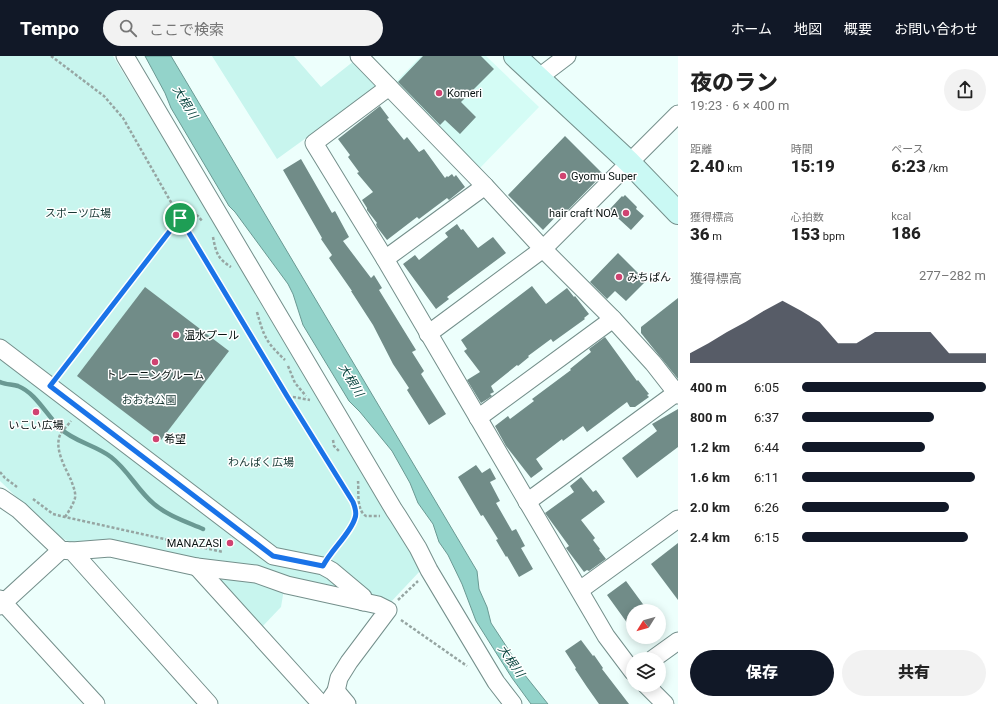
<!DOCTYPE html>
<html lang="ja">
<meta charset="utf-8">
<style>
body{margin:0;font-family:Roboto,"Noto Sans JP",sans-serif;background:#f2f2f2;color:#222;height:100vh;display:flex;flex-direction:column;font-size:15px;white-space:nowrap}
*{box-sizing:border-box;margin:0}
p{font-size:13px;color:#767676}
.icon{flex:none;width:22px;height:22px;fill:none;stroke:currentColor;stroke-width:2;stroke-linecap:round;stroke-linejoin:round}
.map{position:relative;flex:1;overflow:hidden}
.side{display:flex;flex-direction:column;background:#fff;width:320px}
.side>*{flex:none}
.needle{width:26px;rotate:233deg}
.fabs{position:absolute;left:626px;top:548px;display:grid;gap:8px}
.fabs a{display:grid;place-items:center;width:40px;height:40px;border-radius:50%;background:#fff;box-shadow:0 2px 10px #0003;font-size:20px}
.pin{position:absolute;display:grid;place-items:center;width:34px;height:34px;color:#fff;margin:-17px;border:2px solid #fff;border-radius:50%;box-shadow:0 1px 4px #0007}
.round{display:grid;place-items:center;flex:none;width:42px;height:42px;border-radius:21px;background:#f2f2f2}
.summary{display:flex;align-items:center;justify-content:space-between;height:68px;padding:0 12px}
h1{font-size:22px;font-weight:800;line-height:30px}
.metrics{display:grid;grid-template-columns:repeat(3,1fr);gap:6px;height:68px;padding:4px 12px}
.metrics div{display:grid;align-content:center}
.metrics b{font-size:17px;font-weight:800}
.metrics small{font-size:11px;font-weight:400}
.metrics p{font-size:11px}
.chart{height:112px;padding:8px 12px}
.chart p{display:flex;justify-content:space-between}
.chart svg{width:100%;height:72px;margin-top:4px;fill:#111827;opacity:.7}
.primary-button{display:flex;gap:8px;margin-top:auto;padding:8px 12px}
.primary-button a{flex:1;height:46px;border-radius:24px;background:#111827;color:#fff;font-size:16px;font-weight:800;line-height:46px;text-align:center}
.primary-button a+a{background:#f2f2f2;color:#222}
ul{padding:0 12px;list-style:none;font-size:13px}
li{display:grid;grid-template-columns:64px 48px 1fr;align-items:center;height:30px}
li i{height:10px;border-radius:5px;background:#111827}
header{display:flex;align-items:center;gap:24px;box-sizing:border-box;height:56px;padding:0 20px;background:#111827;color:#fff}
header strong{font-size:19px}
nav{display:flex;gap:22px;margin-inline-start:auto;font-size:14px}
.search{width:280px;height:36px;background:#f2f2f2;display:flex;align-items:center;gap:10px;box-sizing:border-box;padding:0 14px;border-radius:22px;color:#767676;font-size:15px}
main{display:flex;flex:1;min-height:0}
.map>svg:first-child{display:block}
</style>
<header>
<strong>Tempo</strong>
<div class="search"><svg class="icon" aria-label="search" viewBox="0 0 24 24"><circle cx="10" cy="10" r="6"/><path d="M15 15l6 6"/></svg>ここで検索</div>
<nav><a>ホーム</a><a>地図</a><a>概要</a><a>お問い合わせ</a></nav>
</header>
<main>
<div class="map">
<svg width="678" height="648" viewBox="0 0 678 648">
<rect width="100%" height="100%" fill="#edfffc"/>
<polygon fill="#d4fcf5" points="421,0 486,0 539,51 478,114 395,27"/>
<g fill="#c8f5ee">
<path d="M 0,0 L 113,0 L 423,508 L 420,515 L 389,548 L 75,489 C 47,476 22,446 0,425 Z"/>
<polygon points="212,0 294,0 321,31 354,5 375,28 374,33 277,103"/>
<polygon points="218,518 284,533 281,551 261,572 215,521"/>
</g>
<polygon fill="#93d3ca" stroke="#6a9993" points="145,0 171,0 477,515 479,533 487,551 491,567 512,599 516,608 548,648 531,648 512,622 476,565 462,528 448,499 439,486 433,468 418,447 410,427 392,395 360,356 349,345 303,269 293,238 288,228 235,156 229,150 171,52 165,37"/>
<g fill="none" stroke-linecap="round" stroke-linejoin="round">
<path stroke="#6a9993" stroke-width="4.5" d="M 0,326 C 6,329 12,328 18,330 C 36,337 47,360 61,373 C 75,386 95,389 111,401 C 128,414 138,435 154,448 C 168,460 187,466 203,473"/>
</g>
<g fill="#718c88">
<polygon points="423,0 481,0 494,13 461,46 476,61 460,78 445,64 440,69 398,26"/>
<polygon points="380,50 389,62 387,63 404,84 407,81 419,96 424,93 445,122 447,120 448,121 452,118 454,121 456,119 465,131 449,144 447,142 419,163 417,161 387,184 377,171 376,168 377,167 367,154 367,152 362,144 373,136 357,117 359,116 348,101 350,99 338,83"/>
<polygon points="565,80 603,118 566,156 563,153 543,174 508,139"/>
<polygon points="301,103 332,157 335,155 349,181 343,185 371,222 374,219 382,232 379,234 416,294 412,296 424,315 421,318 446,358 429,369 407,334 409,332 393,308 373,269 351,235 352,235 329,202 332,199 321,183 322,182 283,114"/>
<polygon points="625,139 637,151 636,153 644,160 631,174 609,154 622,140 623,141"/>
<polygon points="457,168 461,174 463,173 478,192 493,181 506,197 447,241 449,243 436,253 403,208 415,199 419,204 448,181 445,177"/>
<polygon points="618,197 646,225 626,245 615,235 607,243 590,226"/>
<polygon points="532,230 546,248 567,232 574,241 575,240 589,258 584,262 585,263 553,286 551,283 528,300 529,301 518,310 517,309 491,330 494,336 490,338 492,340 481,347 467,324 480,316 464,295 467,293 461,284"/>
<polygon points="145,231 229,295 161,384 77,320"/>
<polygon points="678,242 678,323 641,277 641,271"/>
<polygon points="605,281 637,325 638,324 649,338 647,339 649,341 635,351 630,351 627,346 587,376 583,370 563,385 562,383 536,403 543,413 531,422 506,390 495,370 508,360 510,363 534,345 532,343 571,314 570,313 591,296 589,293"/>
<polygon points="678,353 678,391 637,422 622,402 657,375 652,368"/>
<polygon points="476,409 482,417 490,412 496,423 490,426 500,445 496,447 512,475 516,473 525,490 521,492 533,513 519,521 507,500 506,501 496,484 498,483 483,459 481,460 458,421"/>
<polygon points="581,421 593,436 596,434 605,446 581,464 595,482 593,484 600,493 599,494 606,503 589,515 587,514 584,516 566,492 569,490 545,457 574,436 570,430"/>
<polygon points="678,487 678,544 651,508"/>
<polygon points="626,525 648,555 633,555 633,575 607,539"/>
<polygon points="581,584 593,600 594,599 603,612 602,613 629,648 599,648 587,631 575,613 576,612 565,595"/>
</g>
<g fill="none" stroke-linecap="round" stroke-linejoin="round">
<g stroke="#748f8b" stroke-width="19">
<g id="street">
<polyline points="125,0 394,454 398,460 418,492 429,514 496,626 513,648"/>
<polyline points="359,0 485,130 543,193 613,263 653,307 678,339"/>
<polyline points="538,22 567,0"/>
<polyline points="389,31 314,87 385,203 606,580 633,616"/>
<polyline points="385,203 485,130"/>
<polyline points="428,278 543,193 678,58"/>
<polyline points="0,292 273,500 323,510 332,515 363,541 363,546"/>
<polyline points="478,362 613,263"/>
<polyline points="0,441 19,454 61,494 72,495 209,648"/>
<polyline points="527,446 676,337"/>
<polyline points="72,495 110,492 197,511 256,518 287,529 378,549 388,554 349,606 339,622 336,635 327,648"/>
<polyline points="197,511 321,648"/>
<polyline points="580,534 678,463"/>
<polyline points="0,543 96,648"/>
<polyline points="0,550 61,494"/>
<polyline points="653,603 678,585"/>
<polyline points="646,629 665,648"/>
<polyline points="336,635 347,648"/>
</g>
</g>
<g stroke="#748f8b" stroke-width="24">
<polyline id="secondary" points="515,0 629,106 678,157"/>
</g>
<g stroke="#96a5a2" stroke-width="2.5" stroke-dasharray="3 2" stroke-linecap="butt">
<polyline points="51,0 104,40 123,62 180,162 287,340 353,446 356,461 351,470 331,496"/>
<path d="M 213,181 C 216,197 218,203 231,211"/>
<path d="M 257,256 C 264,281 266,286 285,304"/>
<polyline points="288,310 295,327 306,340"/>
<polyline points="60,317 180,162 185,157 191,156 198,160 203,166"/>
<polyline points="288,340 310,344"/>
<polyline points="333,384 334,390 339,395"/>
<polyline points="0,416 5,422 17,431"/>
<path d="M 358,425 C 359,436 356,454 366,460 L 380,460"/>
<polyline points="33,443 53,458 65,461 223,496"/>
<path d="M 65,461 C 69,455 73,449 75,442 C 76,436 73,430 71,424 C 65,411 53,391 61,377 C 64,373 68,369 71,365"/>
<polyline points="398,544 418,525"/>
<polyline points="401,564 467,610"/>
</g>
<use href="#street" stroke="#fff" stroke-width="17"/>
<use href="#secondary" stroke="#caf9f4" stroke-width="22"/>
</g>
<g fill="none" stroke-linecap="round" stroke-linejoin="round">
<g stroke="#fff" stroke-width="8">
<path id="route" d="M 180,162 L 287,340 L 353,446 C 355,451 357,457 355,462 C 351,477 331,494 323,510 L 273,500 L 50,330 Z"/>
</g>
<use href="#route" stroke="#1a73e8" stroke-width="5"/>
</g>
<g fill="#d04371" stroke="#fff" stroke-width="1.5">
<circle cx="439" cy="37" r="4"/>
<circle cx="563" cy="120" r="4"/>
<circle cx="626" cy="157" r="4"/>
<circle cx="619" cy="221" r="4"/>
<circle cx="176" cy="279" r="4"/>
<circle cx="155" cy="306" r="4"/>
<circle cx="36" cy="356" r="4"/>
<circle cx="156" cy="383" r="4"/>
<circle cx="230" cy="487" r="4"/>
</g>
<g text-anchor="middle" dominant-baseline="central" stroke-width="3" stroke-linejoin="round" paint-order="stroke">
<g font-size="11" fill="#091312" stroke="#fff" text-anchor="start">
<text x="447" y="37">Komeri</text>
<text x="571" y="120">Gyomu Super</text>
<text x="618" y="157" text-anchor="end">hair craft NOA</text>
<text x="627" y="221">みちぱん</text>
<text x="184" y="279">温水プール</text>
<text x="155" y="319" text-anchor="middle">トレーニングルーム</text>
<text x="36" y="369" text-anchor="middle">いこい広場</text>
<text x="164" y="383">希望</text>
<text x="222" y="487" text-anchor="end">MANAZASI</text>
</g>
<g font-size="11" fill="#183834" stroke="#fff">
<text x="78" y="157">スポーツ広場</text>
<text x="149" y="344">おおね公園</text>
<text x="261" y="406">わんぱく広場</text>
</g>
<g font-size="12" font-style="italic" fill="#0b4640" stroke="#fff">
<text transform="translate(185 46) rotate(59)">大根川</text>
<text transform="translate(351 324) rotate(59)">大根川</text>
<text transform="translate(511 605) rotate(55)">大根川</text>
</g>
</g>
</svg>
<div class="fabs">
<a><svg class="needle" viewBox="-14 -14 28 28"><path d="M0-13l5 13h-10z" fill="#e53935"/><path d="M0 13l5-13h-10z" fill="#767676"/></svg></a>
<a><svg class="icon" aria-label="layers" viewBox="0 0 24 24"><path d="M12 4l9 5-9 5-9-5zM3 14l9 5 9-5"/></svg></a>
</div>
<div class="pin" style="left:180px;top:162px;background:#1e9e55"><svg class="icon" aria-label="arrive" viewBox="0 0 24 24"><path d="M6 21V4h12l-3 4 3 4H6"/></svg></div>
</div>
<section class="side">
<div class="summary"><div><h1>夜のラン</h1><p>19:23 · 6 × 400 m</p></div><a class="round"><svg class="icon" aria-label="share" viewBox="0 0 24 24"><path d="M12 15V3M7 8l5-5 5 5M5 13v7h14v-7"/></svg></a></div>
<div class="metrics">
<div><p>距離</p><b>2.40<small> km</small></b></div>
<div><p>時間</p><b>15:19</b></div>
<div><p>ペース</p><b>6:23<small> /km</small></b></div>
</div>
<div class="metrics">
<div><p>獲得標高</p><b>36<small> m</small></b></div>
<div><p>心拍数</p><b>153<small> bpm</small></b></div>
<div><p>kcal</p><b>186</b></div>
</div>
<div class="chart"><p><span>獲得標高</span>277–282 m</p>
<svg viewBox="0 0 160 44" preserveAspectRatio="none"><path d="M0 44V38L10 32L20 25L30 19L40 12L50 6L60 12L70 19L80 32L90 32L100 25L110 25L120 25L130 25L140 38L150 38L160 38V44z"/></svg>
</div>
<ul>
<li><b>400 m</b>6:05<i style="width:100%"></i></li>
<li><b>800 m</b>6:37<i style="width:72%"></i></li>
<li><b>1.2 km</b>6:44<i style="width:67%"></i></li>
<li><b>1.6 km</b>6:11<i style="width:94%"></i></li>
<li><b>2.0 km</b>6:26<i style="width:80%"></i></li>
<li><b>2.4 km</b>6:15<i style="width:90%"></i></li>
</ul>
<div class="primary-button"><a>保存</a><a>共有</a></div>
</section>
</main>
